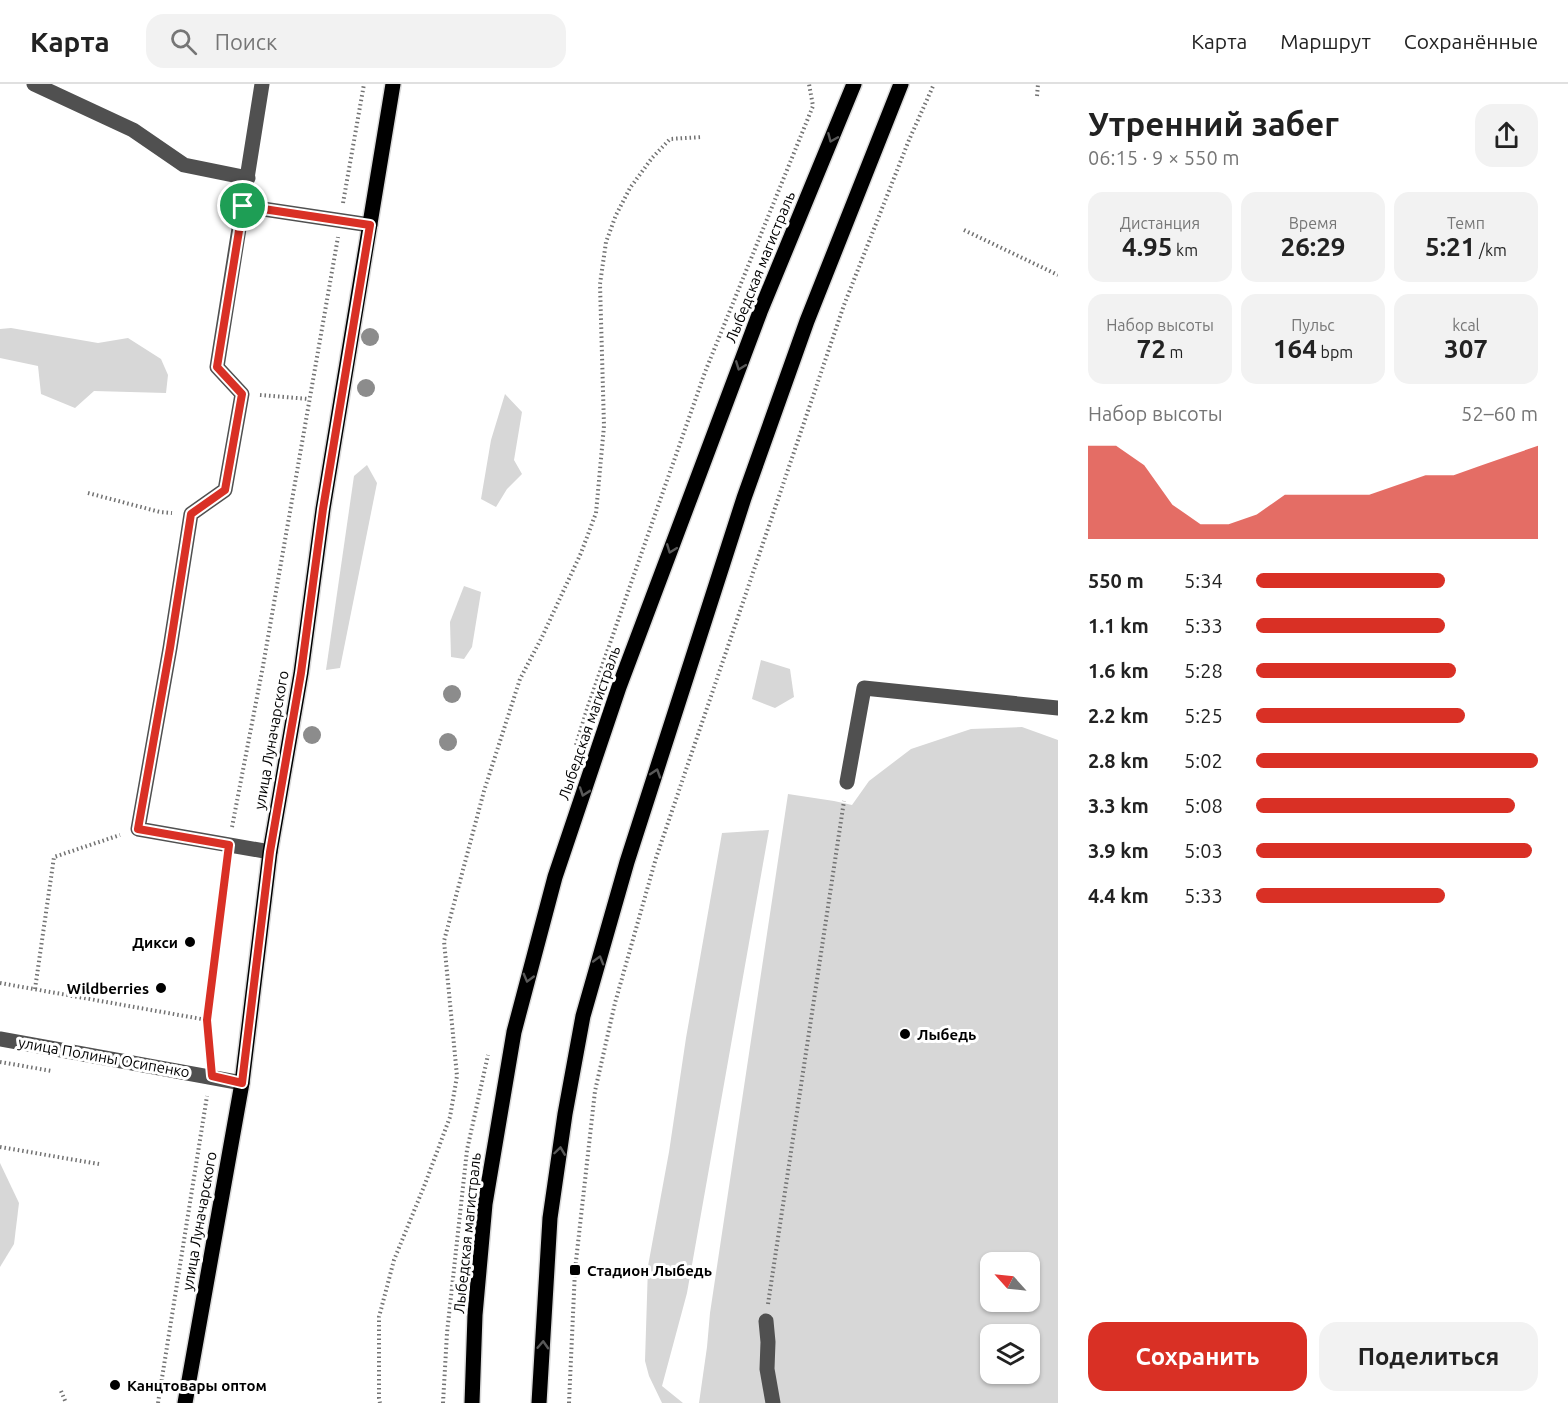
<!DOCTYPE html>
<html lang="ru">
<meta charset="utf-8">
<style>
body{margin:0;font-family:Ubuntu,sans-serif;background:#f2f2f2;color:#222;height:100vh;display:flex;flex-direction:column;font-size:22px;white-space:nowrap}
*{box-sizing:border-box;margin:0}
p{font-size:20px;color:#767676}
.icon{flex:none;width:33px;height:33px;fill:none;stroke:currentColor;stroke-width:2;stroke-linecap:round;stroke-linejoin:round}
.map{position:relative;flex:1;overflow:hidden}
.side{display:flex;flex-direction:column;background:#fff;width:510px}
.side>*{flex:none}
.needle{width:39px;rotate:297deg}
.buttons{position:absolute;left:980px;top:1168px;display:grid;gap:12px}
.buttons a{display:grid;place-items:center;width:60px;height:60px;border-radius:12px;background:#fff;box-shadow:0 2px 4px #0004;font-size:30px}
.pin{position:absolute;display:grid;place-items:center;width:51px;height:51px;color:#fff;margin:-26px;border:3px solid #fff;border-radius:50%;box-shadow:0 2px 6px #0007}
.round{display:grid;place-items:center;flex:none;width:63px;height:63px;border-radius:18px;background:#f2f2f2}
.summary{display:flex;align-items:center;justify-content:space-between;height:102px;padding:0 30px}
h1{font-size:33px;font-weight:600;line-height:45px}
.metrics{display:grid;grid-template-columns:repeat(3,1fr);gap:9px;height:102px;padding:6px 30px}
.metrics div{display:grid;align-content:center;border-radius:15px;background:#f2f2f2;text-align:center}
.metrics b{font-size:26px;font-weight:600}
.metrics small{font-size:16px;font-weight:400}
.metrics p{font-size:16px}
.chart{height:168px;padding:12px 30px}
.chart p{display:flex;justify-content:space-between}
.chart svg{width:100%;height:108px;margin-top:6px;fill:#d93025;opacity:.7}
.button{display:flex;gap:12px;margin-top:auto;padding:12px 30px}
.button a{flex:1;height:69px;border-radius:18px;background:#d93025;color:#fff;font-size:24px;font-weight:600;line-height:69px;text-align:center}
.button a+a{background:#f2f2f2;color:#222}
ul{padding:0 30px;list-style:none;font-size:20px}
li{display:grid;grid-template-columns:96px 72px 1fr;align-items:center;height:45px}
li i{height:15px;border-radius:8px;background:#d93025}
header{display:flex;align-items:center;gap:36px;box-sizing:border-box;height:84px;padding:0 30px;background:#fff;border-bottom:2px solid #e0e0e0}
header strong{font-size:28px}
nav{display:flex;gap:33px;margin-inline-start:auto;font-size:21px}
.search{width:420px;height:54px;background:#f2f2f2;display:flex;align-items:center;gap:15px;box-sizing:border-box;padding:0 21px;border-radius:18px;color:#767676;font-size:22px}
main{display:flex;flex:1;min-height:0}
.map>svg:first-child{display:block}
</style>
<header>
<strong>Карта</strong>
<div class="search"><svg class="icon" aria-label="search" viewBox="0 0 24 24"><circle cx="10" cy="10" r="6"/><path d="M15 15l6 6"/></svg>Поиск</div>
<nav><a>Карта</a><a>Маршрут</a><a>Сохранённые</a></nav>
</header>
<main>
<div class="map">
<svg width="1058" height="1319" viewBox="0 0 1058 1319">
<rect width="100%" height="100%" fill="#fff"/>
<g fill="#d7d7d7" fill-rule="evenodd">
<polygon points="11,244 98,259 128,254 161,275 168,291 166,309 94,307 75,324 41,310 38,282 0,274 0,245"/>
<polygon points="505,310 522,328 514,376 522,390 507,405 496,423 481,415 491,356"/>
<polygon points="367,381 377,399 340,584 326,586 354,392"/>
<polygon points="464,502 481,508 472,563 464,575 451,573 450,538"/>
<polygon points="761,576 790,585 794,613 775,624 752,615"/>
<path d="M 1022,643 L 1058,656 L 1058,1319 L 699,1319 L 707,1263 L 710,1229 L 788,710 L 834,717 L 852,721 L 869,697 L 911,665 L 971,645 ZM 990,1179 L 1029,1179 L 1029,1218 L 990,1218 ZM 990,1251 L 1029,1251 L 1029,1290 L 990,1290 Z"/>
<polygon points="769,746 687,1209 662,1302 683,1319 662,1319 649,1292 645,1277 648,1182 669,1068 686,954 722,749"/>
<polygon points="0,1079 19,1119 14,1160 0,1183"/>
</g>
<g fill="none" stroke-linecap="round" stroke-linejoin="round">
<g stroke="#dbdbdb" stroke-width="18">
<g id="major">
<polyline points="185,1319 242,999 270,768 301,589 323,425 393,0"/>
<polyline points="472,1319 475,1231 485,1120 514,948 555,793 619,603 695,401 760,228 854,0"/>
<polyline points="539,1319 550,1134 565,1030 583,932 627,778 744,414 807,237 901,0"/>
</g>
</g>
<g stroke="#727272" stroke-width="4" stroke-dasharray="1.5 3" stroke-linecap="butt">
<polyline points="1037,12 1038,0"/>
<polyline points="343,119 364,0"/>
<polyline points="964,146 1058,191"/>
<polyline points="260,311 309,315"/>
<polyline points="88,409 160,428 172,429"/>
<polyline points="576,661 587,625 705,288 813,22 809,0"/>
<polyline points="232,743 263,582 338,153"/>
<polyline points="0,899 207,936"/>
<polyline points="35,905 54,773 120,751"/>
<polyline points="210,975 207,936 226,780"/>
<polyline points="0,978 52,987"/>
<polyline points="0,1063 99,1080"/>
<polyline points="768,1220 844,717"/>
<polyline points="61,1307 66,1319"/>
<polyline points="158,1319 207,1012"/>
<polyline points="380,1319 379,1314 379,1233 394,1176 425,1100 450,1033 457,992 444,857 484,707 520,595 542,553 581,469 596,429 604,342 600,200 606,158 616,131 630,104 652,74 670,55 702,53"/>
<polyline points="443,1319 447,1249 467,1066 488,971"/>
<polyline points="569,1319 575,1186 595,1007 615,919 656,774 844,221 909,56 934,0"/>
</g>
<g stroke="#505050" stroke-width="15">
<polyline points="34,0 133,46 184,81 248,94"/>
<polyline points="262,0 217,283 242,310 225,406 191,430 170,564 138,745 270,768"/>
<polyline points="243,122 370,141"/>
<polyline points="847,698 864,604 1058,624"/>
<polyline points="0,955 242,999"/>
<polyline points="766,1237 768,1258 767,1285 773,1319"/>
</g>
<use href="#major" stroke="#000" stroke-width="15"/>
</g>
<g fill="#8c8c8c">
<circle cx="370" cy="253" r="9"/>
<circle cx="366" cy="304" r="9"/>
<circle cx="452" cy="610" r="9"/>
<circle cx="312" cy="651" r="9"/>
<circle cx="448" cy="658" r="9"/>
</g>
<defs><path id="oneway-chevron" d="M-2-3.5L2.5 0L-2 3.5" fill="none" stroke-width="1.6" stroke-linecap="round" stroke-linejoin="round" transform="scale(1.5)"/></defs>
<g stroke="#595959">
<use href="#oneway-chevron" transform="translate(832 54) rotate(113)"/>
<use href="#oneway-chevron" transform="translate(740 282) rotate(111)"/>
<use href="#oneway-chevron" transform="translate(671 465) rotate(111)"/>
<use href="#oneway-chevron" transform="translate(656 689) rotate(-72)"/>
<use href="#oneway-chevron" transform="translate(584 708) rotate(109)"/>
<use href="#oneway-chevron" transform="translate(599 876) rotate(-74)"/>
<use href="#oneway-chevron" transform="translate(528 894) rotate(105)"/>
<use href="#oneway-chevron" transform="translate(560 1067) rotate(-82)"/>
<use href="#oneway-chevron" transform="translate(543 1261) rotate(-87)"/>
</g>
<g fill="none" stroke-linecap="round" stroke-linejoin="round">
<g stroke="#fff" stroke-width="12">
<polygon id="route" points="243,122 370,141 323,425 301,589 270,768 242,999 212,992 207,936 229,761 138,745 170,564 191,430 225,406 242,310 217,283"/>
</g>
<use href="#route" stroke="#d93025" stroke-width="8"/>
</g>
<g fill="#000" stroke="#fff" stroke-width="2">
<circle cx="190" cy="858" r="6"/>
<circle cx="161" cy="904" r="6"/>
<circle cx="905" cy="950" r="6"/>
<rect x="569" y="1180" width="12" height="12" rx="3"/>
<circle cx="115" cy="1301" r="6"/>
</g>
<g text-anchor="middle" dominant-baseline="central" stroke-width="6" stroke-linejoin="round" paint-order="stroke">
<g font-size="15" fill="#000" stroke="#fff">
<text transform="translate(760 183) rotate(-68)">Лыбедская магистраль</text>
<text transform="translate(589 639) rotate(-71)">Лыбедская магистраль</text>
<text transform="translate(271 656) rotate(-80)">улица Луначарского</text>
<text transform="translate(104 973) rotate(10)">улица Полины Осипенко</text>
<text transform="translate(199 1137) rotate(-80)">улица Луначарского</text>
<text transform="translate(467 1149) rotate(-84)">Лыбедская магистраль</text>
</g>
<g font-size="15" font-weight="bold" fill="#000" stroke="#fff" text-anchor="start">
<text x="178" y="858" text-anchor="end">Дикси</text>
<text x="149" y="904" text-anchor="end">Wildberries</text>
<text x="917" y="950">Лыбедь</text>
<text x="587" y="1186">Стадион Лыбедь</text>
<text x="127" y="1301">Канцтовары оптом</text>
</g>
</g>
</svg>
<div class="buttons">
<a><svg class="needle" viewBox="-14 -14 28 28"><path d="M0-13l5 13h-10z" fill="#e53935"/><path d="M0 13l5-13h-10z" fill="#767676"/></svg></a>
<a><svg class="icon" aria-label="layers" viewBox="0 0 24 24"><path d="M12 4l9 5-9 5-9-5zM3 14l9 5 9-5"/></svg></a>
</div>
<div class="pin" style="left:243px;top:122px;background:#1e9e55"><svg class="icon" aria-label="arrive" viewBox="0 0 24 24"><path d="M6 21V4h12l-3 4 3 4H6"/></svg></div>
</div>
<section class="side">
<div class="summary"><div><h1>Утренний забег</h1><p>06:15 · 9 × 550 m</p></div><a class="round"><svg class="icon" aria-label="share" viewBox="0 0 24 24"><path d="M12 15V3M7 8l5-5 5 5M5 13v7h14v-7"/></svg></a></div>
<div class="metrics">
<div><p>Дистанция</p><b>4.95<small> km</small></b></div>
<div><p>Время</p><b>26:29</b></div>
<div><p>Темп</p><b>5:21<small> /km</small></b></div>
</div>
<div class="metrics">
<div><p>Набор высоты</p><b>72<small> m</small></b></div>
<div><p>Пульс</p><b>164<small> bpm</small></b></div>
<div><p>kcal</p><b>307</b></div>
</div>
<div class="chart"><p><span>Набор высоты</span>52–60 m</p>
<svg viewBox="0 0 160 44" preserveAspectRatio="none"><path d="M0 44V6L10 6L20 14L30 30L40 38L50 38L60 34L70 26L80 26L90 26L100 26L110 22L120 18L130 18L140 14L150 10L160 6V44z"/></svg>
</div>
<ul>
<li><b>550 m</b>5:34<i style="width:67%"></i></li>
<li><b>1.1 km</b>5:33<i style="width:67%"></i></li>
<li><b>1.6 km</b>5:28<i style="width:71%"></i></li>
<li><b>2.2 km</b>5:25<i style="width:74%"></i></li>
<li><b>2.8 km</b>5:02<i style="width:100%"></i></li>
<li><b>3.3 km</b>5:08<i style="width:92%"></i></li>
<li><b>3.9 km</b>5:03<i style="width:98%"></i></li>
<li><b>4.4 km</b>5:33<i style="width:67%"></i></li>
</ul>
<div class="button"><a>Сохранить</a><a>Поделиться</a></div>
</section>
</main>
